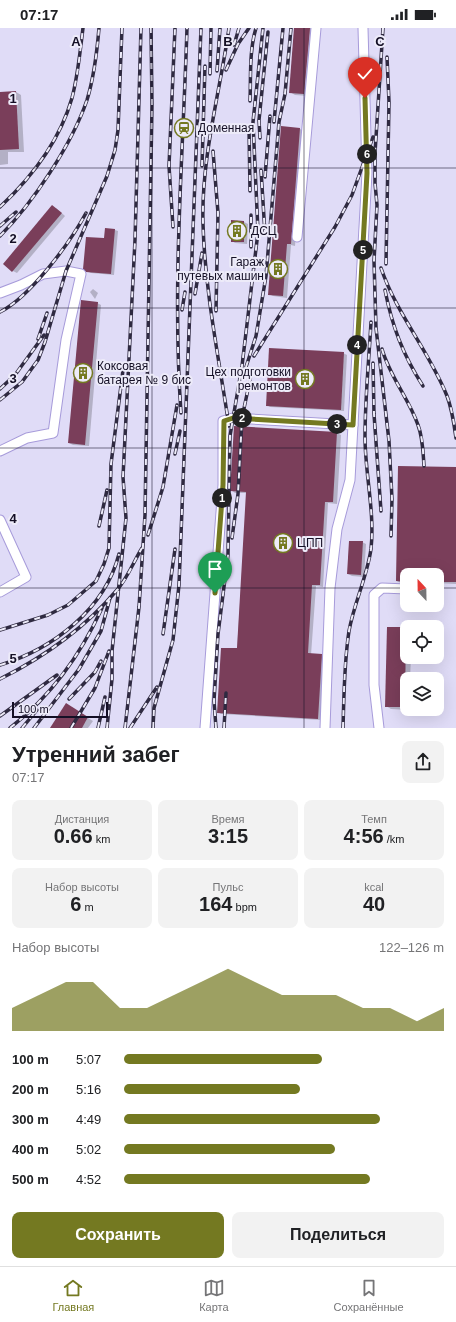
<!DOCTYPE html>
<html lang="ru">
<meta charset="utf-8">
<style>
body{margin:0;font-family:Arial,sans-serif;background:#f2f2f2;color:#202124;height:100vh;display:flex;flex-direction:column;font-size:15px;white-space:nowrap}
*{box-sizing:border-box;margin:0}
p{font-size:13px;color:#757577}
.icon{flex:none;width:22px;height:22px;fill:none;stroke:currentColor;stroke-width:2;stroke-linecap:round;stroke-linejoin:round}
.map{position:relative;height:700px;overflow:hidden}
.details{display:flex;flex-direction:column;background:#fff;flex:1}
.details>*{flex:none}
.needle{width:26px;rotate:338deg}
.controls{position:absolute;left:400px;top:540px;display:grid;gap:8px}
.controls a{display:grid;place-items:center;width:44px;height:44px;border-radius:8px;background:#fff;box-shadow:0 4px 16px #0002;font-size:20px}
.scale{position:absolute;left:12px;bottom:10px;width:96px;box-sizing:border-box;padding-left:4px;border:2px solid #140f25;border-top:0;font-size:11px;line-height:14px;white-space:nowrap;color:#140f25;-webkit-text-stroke:3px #edebf9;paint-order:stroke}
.pin{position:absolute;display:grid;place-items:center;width:34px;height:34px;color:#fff;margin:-41px -17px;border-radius:50% 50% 50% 0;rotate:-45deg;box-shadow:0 0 4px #0007}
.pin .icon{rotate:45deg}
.km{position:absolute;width:20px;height:20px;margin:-10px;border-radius:50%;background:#222;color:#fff;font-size:11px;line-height:20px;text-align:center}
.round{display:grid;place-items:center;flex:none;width:42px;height:42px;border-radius:8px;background:#f2f2f2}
.head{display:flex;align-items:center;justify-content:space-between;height:68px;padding:0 12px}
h1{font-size:22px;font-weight:800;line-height:30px}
.stats{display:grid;grid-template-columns:repeat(3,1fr);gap:6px;height:68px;padding:4px 12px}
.stats div{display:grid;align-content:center;border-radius:8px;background:#f2f2f2;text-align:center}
.stats b{font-size:20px;font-weight:800}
.stats small{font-size:11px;font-weight:400}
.stats p{font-size:11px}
.chart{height:112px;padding:8px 12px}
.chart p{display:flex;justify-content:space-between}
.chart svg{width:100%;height:72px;margin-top:4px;fill:#747921;opacity:.7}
.cta{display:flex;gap:8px;margin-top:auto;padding:8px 12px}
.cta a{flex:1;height:46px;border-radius:8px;background:#747921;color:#fff;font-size:16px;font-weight:800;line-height:46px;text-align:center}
.cta a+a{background:#f2f2f2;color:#202124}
ul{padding:0 12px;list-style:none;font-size:13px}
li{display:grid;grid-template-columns:64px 48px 1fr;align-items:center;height:30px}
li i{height:10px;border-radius:5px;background:#747921}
.status{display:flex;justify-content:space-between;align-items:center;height:28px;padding:0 20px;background:#fff;direction:ltr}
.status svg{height:11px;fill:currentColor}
.tabs{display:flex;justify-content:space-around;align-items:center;height:56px;border-top:1px solid #e0e0e0;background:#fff;font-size:11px;color:#757577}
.tabs a{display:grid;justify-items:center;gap:2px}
.tabs .selected{color:#747921}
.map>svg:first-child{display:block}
</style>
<div class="status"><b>07:17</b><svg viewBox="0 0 49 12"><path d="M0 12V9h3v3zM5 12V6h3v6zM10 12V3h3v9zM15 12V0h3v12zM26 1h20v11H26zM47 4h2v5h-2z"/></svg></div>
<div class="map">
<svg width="456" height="700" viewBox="0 0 456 700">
<rect width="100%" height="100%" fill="#e0dcf7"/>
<g fill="#0003">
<polygon points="295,0 313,0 309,68 295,67 290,64"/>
<polygon points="16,64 21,67 24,124 8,124 8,136 0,137 0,65"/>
<polygon points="282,99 300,101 304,103 295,218 291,217 287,270 273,268 269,266"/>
<polygon points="56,180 65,188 17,245 13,243 4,236"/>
<polygon points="232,193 244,194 248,196 247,216 235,215 232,213"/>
<polygon points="115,202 118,203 114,247 91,245 87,243 105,211"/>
<polygon points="93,261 98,265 95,271 90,264"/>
<polygon points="97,275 101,277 89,418 73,417 69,415"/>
<polygon points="343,325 347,327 344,383 270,379 267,377"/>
<polygon points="235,399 337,405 341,407 337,476 328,475 323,559 316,558 311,627 325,629 321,692 221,686 218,684 237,622 247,465 235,465 231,462"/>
<polygon points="456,440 456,556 437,555 437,547 407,547 407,555 401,555 397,553"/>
<polygon points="362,514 366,516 364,549 352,548 348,546"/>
<polygon points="388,600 407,601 407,629 411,629 410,651 407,651 407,681 409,682 391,681 386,678"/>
<polygon points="66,677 93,693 88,700 51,700"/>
</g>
<g fill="#7a3e5a">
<polygon points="294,0 310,0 304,66 289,65"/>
<polygon points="16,63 19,121 0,122 0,64"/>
<polygon points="281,98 300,100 291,216 287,216 283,268 268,267"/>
<polygon points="52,177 62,185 12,244 3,236"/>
<polygon points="231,192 244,193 244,214 231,214"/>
<polygon points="105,200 115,201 111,246 86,244 83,241 86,209 104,210"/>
<polygon points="81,272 98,274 85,417 68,415"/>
<polygon points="269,320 344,324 341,382 266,378"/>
<polygon points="234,398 337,404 333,474 325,474 320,557 312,557 308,625 322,626 318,691 217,685 221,620 237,620 246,464 230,463"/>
<polygon points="398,438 456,439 456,554 437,554 437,547 407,547 407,554 396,553"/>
<polygon points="349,513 363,513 361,547 347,546"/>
<polygon points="387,599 406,599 405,679 385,679"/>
<polygon points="66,675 88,689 82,700 50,700"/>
</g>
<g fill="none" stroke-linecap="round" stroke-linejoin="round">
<g stroke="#a79bda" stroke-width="11">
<g id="minor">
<polyline points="297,209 316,0"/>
<polyline points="0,265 21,257 43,246 66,243 81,246 66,312 53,405 27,410 0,423"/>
<polyline points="0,492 26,549 0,564"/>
<polyline points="205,700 223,457 223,393 233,390 353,397"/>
<polyline points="325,700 330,560 337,501 350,452 353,397 367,145 363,0"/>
<polyline points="379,700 374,657 374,567 382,560 407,561"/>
</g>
</g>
<use href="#minor" stroke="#fff" stroke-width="9"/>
<g stroke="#2f2a41" stroke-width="3.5">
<g id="rail">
<polyline points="383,0 375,125 375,155 377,177 374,233 376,300 389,413 392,471 391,508"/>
<polyline points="234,17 239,0"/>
<polyline points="226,42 238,16 249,0"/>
<polyline points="217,43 220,0"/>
<polyline points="210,46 211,0"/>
<path d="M 250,73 C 251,49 249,23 256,0"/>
<polyline points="274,94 283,0"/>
<polyline points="249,99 250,163"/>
<polyline points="260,110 259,92 268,4"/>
<polyline points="213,123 218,185 216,283"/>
<polyline points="202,138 205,38"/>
<polyline points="261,142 265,206"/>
<polyline points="265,149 270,88"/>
<path d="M 0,179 C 31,150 60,112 72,70 C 78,47 80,24 83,0"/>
<polyline points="0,198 16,184"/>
<polyline points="173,199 169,138 175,0"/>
<path d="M 0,208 C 33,175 72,116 87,72 C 94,49 97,24 99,0"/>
<polyline points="251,219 251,187"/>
<polyline points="386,236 389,74 387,29"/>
<path d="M 381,240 C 397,287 429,323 447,368 C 452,381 454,395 456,410"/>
<path d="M 385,262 C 392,298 403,327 423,358"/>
<polyline points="195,266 202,225"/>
<polyline points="182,282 185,264"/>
<path d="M 0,284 C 30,269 70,215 86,185"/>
<polyline points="38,311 47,285"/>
<path d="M 382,321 C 390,349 409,371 418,397 C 423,410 423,424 424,438"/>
<polyline points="254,328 335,199 352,167 373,109"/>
<polyline points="373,335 374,386 381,483"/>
<polyline points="246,339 256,308 266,248 279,94 285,66 291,0"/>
<polyline points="0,361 15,347 44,307"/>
<polyline points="0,372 22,354 38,332 45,314 66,243 107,148 115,122 118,102 122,0"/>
<path d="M 181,385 C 172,257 183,128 187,0"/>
<path d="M 229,398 C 219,331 205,264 203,196 C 201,130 220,64 229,0"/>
<polyline points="175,426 180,403"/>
<polyline points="99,498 107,462"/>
<polyline points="148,507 163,459 177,377"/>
<polyline points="232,510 238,466 242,390 252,342"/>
<polyline points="0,602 48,587 68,577 96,553 104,536 109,520 111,436 123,342"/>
<polyline points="163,606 175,521"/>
<path d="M 0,637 C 53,621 105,581 119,526"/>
<path d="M 0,651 C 44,629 85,600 117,562 C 127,551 134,533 142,520"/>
<polyline points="69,671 95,644 101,633"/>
<polyline points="0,688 57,647"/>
<path d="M 10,700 C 50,669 81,626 102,580"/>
<polyline points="22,700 37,682"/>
<polyline points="34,700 79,641 101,603 110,570"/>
<polyline points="71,700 95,660 109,623"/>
<polyline points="98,700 105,669"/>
<polyline points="107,700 112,651 112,623 126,490 123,449 135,212 141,0"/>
<polyline points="125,700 139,579 145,487 152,77 151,0"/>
<polyline points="130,700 157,659"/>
<polyline points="153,700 154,680 173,612 179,557 201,0"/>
<polyline points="216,700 214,673 218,606 228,527 230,408 242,338 258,204 253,94 263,0"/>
<polyline points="224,700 226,665"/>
<path d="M 343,700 C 344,668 344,635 349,603 C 354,575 367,549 371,521 C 375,484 365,446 365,409 C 365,370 369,332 371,294"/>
</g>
</g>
<use href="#rail" stroke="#edebf9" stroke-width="2" stroke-dasharray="6" stroke-linecap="butt"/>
</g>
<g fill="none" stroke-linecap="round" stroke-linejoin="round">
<g stroke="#fff" stroke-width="8">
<polyline id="route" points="215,565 223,457 224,393 233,390 353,397 367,145 365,70"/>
</g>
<use href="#route" stroke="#747921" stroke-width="5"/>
</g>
<path fill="none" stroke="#140f25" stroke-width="1" stroke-opacity="0.55" d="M 152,0 L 152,700M 304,0 L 304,700M 0,140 L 456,140M 0,280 L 456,280M 0,420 L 456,420M 0,560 L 407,560M 437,560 L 456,560"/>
<defs>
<g id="station-ring" transform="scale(1)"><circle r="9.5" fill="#edebf9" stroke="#747921" stroke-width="1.5"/><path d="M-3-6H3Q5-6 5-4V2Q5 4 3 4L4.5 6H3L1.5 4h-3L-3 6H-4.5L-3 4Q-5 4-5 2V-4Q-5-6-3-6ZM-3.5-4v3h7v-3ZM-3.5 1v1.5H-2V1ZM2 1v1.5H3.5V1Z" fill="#747921"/></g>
<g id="building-ring" transform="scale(1)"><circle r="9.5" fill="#edebf9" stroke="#747921" stroke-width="1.5"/><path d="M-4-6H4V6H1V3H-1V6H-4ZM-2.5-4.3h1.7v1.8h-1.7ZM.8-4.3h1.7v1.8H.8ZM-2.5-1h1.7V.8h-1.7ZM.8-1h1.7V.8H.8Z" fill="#747921"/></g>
</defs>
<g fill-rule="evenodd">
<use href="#station-ring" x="184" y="100"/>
<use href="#building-ring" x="237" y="203"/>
<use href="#building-ring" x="278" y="241"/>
<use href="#building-ring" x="83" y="345"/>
<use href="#building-ring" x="305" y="351"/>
<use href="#building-ring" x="283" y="515"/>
</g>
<g text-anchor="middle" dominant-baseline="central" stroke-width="4" stroke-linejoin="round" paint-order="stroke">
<g font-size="12" fill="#140f25" stroke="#edebf9" text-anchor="start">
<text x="198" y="100">Доменная</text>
<text x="251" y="203">ДСЦ</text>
<text x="264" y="234" text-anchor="end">Гараж<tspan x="264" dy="14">путевых машин</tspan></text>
<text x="97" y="338">Коксовая<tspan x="97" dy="14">батарея № 9 бис</tspan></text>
<text x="291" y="344" text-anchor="end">Цех подготовки<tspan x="291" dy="14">ремонтов</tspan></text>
<text x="297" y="515">ЦПП</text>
</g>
</g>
<g font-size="13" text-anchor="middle" font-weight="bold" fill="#140f25" stroke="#edebf9" stroke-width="4" stroke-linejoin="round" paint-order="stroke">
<text x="76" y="18">A</text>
<text x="228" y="18">B</text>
<text x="380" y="18">C</text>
<text x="13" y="75">1</text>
<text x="13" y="215">2</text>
<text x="13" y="355">3</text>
<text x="13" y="495">4</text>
<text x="13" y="635">5</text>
</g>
</svg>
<div class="controls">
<a><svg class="needle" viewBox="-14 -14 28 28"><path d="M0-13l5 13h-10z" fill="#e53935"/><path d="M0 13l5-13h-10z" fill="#757577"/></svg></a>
<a><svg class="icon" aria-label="locate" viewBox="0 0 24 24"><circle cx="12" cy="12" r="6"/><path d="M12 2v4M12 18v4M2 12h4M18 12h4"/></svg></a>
<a><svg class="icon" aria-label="layers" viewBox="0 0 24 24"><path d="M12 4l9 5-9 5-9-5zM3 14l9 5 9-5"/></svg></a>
</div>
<div class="scale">100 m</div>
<div class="pin" style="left:215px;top:565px;background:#1e9e55"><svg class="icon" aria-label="arrive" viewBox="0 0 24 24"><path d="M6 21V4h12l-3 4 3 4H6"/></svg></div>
<div class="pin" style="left:365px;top:70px;background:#d93025"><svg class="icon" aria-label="check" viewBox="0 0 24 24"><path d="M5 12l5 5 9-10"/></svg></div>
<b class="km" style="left:222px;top:470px">1</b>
<b class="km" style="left:242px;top:390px">2</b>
<b class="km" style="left:337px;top:396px">3</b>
<b class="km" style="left:357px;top:317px">4</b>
<b class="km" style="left:363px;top:222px">5</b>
<b class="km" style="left:367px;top:126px">6</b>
</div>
<section class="details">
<div class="head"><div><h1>Утренний забег</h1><p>07:17</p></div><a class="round"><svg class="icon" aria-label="share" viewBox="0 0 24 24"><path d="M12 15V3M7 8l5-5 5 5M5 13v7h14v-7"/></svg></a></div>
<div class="stats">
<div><p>Дистанция</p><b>0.66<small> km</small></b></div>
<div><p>Время</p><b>3:15</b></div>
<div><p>Темп</p><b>4:56<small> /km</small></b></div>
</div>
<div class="stats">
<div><p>Набор высоты</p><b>6<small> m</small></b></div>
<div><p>Пульс</p><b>164<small> bpm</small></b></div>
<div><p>kcal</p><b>40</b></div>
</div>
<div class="chart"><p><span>Набор высоты</span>122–126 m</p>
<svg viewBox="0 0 160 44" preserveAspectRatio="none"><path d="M0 44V30L10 22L20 14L30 14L40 30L50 30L60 22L70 14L80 6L90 14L100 22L110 22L120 22L130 30L140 30L150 38L160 30V44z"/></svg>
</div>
<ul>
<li><b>100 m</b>5:07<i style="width:62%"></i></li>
<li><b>200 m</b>5:16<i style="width:55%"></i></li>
<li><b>300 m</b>4:49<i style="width:80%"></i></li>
<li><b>400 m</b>5:02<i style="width:66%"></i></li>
<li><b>500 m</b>4:52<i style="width:77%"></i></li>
</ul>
<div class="cta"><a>Сохранить</a><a>Поделиться</a></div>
</section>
<nav class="tabs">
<a class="selected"><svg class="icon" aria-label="home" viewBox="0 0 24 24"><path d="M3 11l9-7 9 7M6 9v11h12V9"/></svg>Главная</a>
<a><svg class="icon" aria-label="map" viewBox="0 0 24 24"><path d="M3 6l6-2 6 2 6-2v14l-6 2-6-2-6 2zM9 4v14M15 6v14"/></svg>Карта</a>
<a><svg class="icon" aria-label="saved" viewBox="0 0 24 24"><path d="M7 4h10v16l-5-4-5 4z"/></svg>Сохранённые</a>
</nav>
